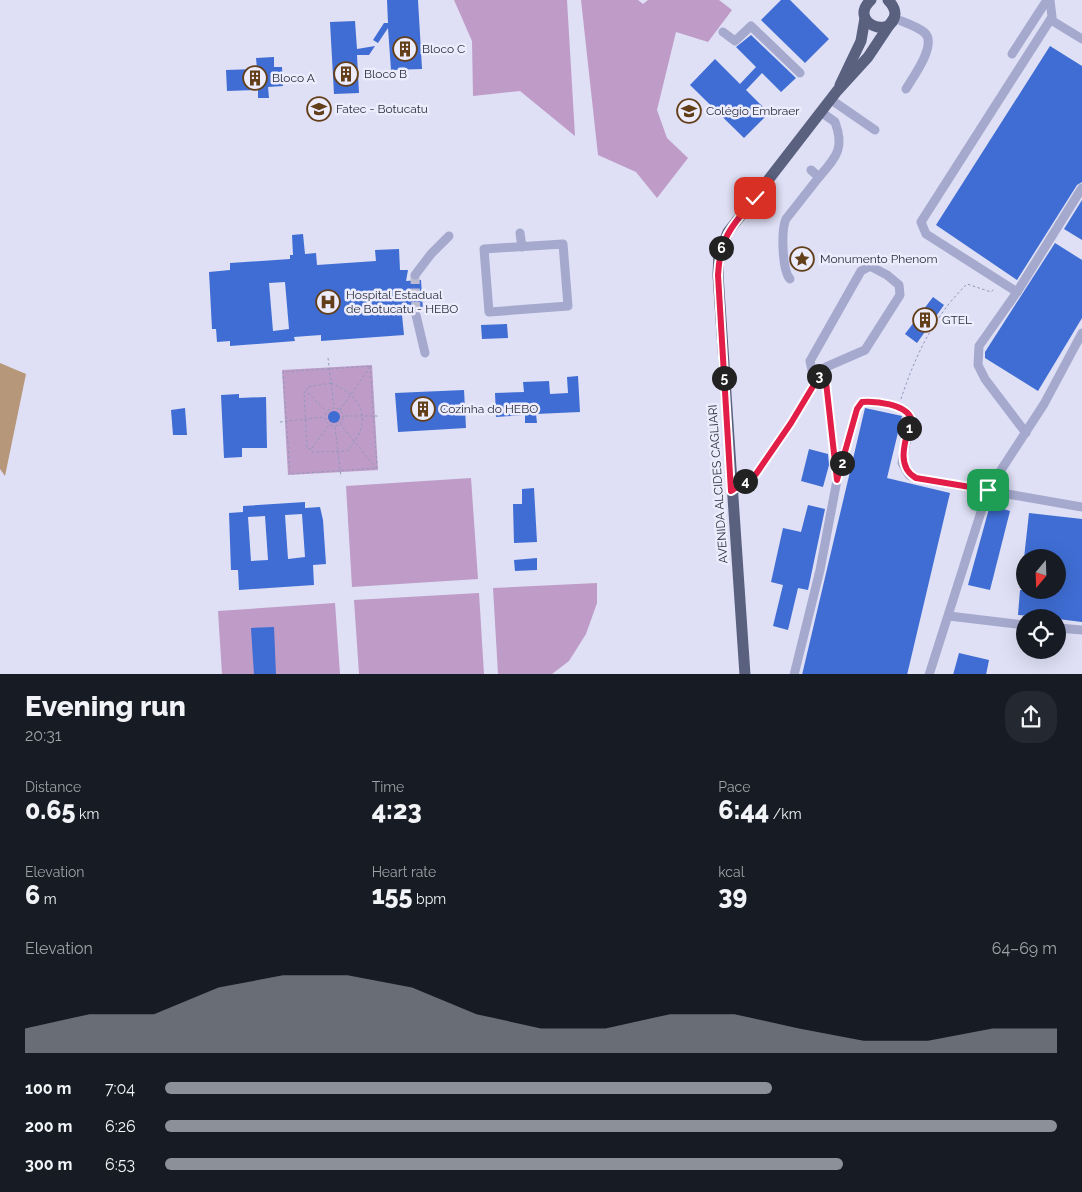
<!DOCTYPE html>
<meta charset="utf-8">
<style>
body{margin:0;font-family:Raleway,sans-serif;background:#242831;color:#f1f3f6;height:100vh;display:flex;flex-direction:column;font-size:19px;white-space:nowrap}
*{box-sizing:border-box;margin:0}
p{font-size:16px;color:#9ea1a6}
.icon{flex:none;width:28px;height:28px;fill:none;stroke:currentColor;stroke-width:2;stroke-linecap:round;stroke-linejoin:round}
.map{position:relative;height:674px;overflow:hidden}
.side{display:flex;flex-direction:column;background:#171b24;flex:1}
.side>*{flex:none}
.needle{width:32px;rotate:199deg}
.controls{position:absolute;left:1016px;top:549px;display:grid;gap:10px}
.controls a{display:grid;place-items:center;width:50px;height:50px;border-radius:50%;background:#171b24;box-shadow:0 5px 20px #0002;font-size:25px}
.pin{position:absolute;display:grid;place-items:center;width:42px;height:42px;color:#fff;margin:-21px;border-radius:10px;box-shadow:0 2px 8px #0006}
.km{position:absolute;width:25px;height:25px;margin:-12px;border-radius:50%;background:#222;color:#fff;font-size:14px;line-height:25px;text-align:center}
.round{display:grid;place-items:center;flex:none;width:52px;height:52px;border-radius:20px;background:#242831}
.summary{display:flex;align-items:center;justify-content:space-between;height:85px;padding:0 25px}
h1{font-size:28px;font-weight:800;line-height:38px}
.figures{display:grid;grid-template-columns:repeat(3,1fr);gap:8px;height:85px;padding:5px 25px}
.figures div{display:grid;align-content:center}
.figures b{font-size:25px;font-weight:800}
.figures small{font-size:14px;font-weight:400}
.figures p{font-size:14px}
.chart{height:140px;padding:10px 25px}
.chart p{display:flex;justify-content:space-between}
.chart svg{width:100%;height:90px;margin-top:5px;fill:#8c9099;opacity:.7}
ul{padding:0 25px;list-style:none;font-size:16px}
li{display:grid;grid-template-columns:80px 60px 1fr;align-items:center;height:38px}
li i{height:12px;border-radius:6px;background:#8c9099}
.map>svg:first-child{display:block}
</style>
<div class="map">
<svg width="1082" height="675" viewBox="0 0 1082 675">
<rect width="100%" height="100%" fill="#dfdff5"/>
<g fill="#be9cc7">
<polygon points="454,0 567,0 575,136 520,91 473,96 472,41"/>
<polygon points="581,0 638,0 643,4 648,0 719,0 732,10 708,42 676,32 657,110 667,138 688,158 657,198 636,172 598,155"/>
<polygon points="372,365 378,470 288,475 282,370"/>
<polygon points="471,478 478,579 352,587 346,486"/>
<polygon points="597,583 597,603 586,634 569,661 552,674 498,674 493,588"/>
<polygon points="479,593 484,674 359,674 354,600"/>
<polygon points="335,603 340,674 222,674 218,611"/>
</g>
<polygon fill="#b6977a" points="0,363 26,374 5,476 0,469"/>
<g fill="#3f6dd3" fill-rule="evenodd">
<polygon points="387,0 418,0 422,69 391,70 388,28 378,43 373,40 384,23 388,23"/>
<polygon points="781,0 790,0 829,39 805,63 761,20"/>
<polygon points="355,21 357,49 375,46 369,55 357,55 359,93 334,94 330,22"/>
<polygon points="751,35 796,78 781,92 762,73 746,90 769,113 744,138 690,85 715,59 740,84 756,67 736,47"/>
<polygon points="1050,46 1082,66 1082,182 1077,185 1017,280 936,225"/>
<polygon points="274,57 274,67 282,67 283,86 268,87 269,98 258,98 258,90 227,91 226,70 257,69 256,58"/>
<polygon points="1082,200 1082,240 1064,229"/>
<path d="M 303,234 L 305,254 L 316,253 L 317,265 L 376,261 L 375,250 L 399,249 L 400,270 L 408,270 L 406,281 L 421,280 L 423,311 L 415,309 L 407,312 L 407,315 L 402,315 L 404,335 L 321,341 L 321,335 L 307,336 L 294,337 L 295,341 L 230,346 L 230,341 L 217,342 L 216,329 L 212,329 L 209,272 L 230,270 L 230,263 L 290,259 L 290,255 L 293,255 L 292,235 ZM 285,282 L 289,329 L 273,331 L 269,283 Z"/>
<polygon points="1055,243 1082,260 1082,318 1038,391 985,358 985,352"/>
<polygon points="933,297 944,305 917,343 905,334"/>
<polygon points="507,324 508,338 482,339 481,325"/>
<polygon points="578,376 580,412 536,414 537,423 525,423 525,415 496,417 495,393 524,392 523,382 549,381 550,394 568,393 567,377"/>
<polygon points="464,390 466,428 398,432 395,393"/>
<polygon points="239,394 239,398 266,397 267,448 242,448 242,457 224,458 221,395"/>
<polygon points="185,408 187,435 173,435 171,410"/>
<polygon points="865,408 902,416 887,478 950,493 907,675 802,675"/>
<circle cx="334" cy="417" r="6"/>
<polygon points="809,449 828,454 829,465 823,487 801,481"/>
<polygon points="534,488 537,542 514,543 513,504 522,504 522,489"/>
<path d="M 305,502 L 305,508 L 320,507 L 323,520 L 326,564 L 313,565 L 314,585 L 239,590 L 238,570 L 231,570 L 229,513 L 243,512 L 243,506 ZM 302,514 L 305,557 L 288,559 L 285,515 ZM 265,516 L 268,560 L 251,561 L 248,517 Z"/>
<polygon points="808,505 825,509 808,590 798,588 788,630 773,626 783,585 771,582 783,528 801,532"/>
<polygon points="990,505 1010,511 990,590 968,585"/>
<polygon points="1029,513 1082,519 1082,622 1058,619 1058,618 1018,615 1020,590 1058,590 1058,558 1024,558"/>
<polygon points="537,558 537,570 515,571 514,560"/>
<polygon points="274,627 276,675 254,675 251,628"/>
<polygon points="959,653 989,660 986,675 953,675"/>
</g>
<g fill="none" stroke-linecap="round" stroke-linejoin="round">
<polyline stroke="#bbbcd0" stroke-width="9" stroke-dasharray="9 4.5" stroke-linecap="butt" points="415,275 416,315"/>
<g stroke="#9297bc" stroke-width="1" stroke-dasharray="2.5 2.5" stroke-linecap="butt">
<polyline points="328,358 334,407"/>
<polygon points="370,366 377,468 290,474 283,372"/>
<path d="M 331,383 C 365,397 373,423 347,451 L 312,452 L 311,449 L 307,448 L 304,392 L 307,392 L 307,387 Z"/>
<polyline points="308,393 326,411"/>
<path d="M 901,399 C 915,356 934,316 967,284 L 991,292 L 994,289"/>
<circle cx="334" cy="417" r="9"/>
<polyline points="340,410 370,367"/>
<polyline points="345,416 379,416"/>
<polyline points="280,422 324,417"/>
<polyline points="340,424 376,468"/>
<polyline points="335,427 341,477"/>
<polyline points="312,448 329,425"/>
</g>
<g stroke="#a5a9cd" stroke-width="9">
<path d="M 894,18 C 903,22 917,26 925,33 C 937,45 913,77 906,89"/>
<polyline points="1051,20 1082,39"/>
<polyline points="723,32 735,41 751,26 800,73"/>
<polyline points="1012,54 1047,0"/>
<polyline points="830,99 875,130"/>
<path d="M 819,177 C 836,157 845,149 835,122 L 821,112"/>
<polyline points="520,233 522,247"/>
<polygon points="563,244 568,306 489,312 484,249"/>
<polyline points="415,275 431,254 449,236"/>
<path d="M 790,279 C 782,270 781,230 786,219 L 819,177 L 811,170"/>
<polyline points="1017,292 926,234 921,222 1052,17 1050,0"/>
<polyline points="416,315 425,353"/>
<polyline points="1026,433 985,379 978,365 979,346 1017,292 1082,188"/>
<path d="M 838,475 L 857,409 L 862,402 C 876,401 905,404 911,417 L 902,463 L 909,475 L 916,478 L 1082,507"/>
<polyline points="731,491 756,474 791,423 821,373 826,367 865,350 900,295 899,285 887,275 870,266 861,271 810,361 812,370 821,373 826,382 837,480 820,570 794,675"/>
<polyline points="949,616 1025,625"/>
<polyline points="1058,628 1082,630"/>
<polyline points="929,675 988,490 1044,404 1082,333"/>
</g>
<g stroke="#59617f" stroke-width="11">
<path d="M 871,0 C 847,22 892,41 895,14 C 895,8 892,4 888,0"/>
<polyline points="840,85 861,41 865,18"/>
<polyline points="745,675 718,275 719,254 728,232 837,91 868,57 894,18"/>
</g>
</g>
<g fill="none" stroke-linecap="round" stroke-linejoin="round">
<g stroke="#fff" stroke-width="10">
<path id="route" d="M 755,198 C 732,226 720,237 718,275 L 731,491 L 756,474 L 791,423 L 821,373 L 826,382 L 837,480 L 857,409 L 862,402 C 876,401 905,404 911,418 C 907,437 894,466 916,478 L 988,490"/>
</g>
<use href="#route" stroke="#e11d48" stroke-width="6"/>
</g>
<defs>
<g id="building-ring" transform="scale(1.25)"><circle r="9.5" fill="#ececfc" stroke="#633f19" stroke-width="1.5"/><path d="M-4-6H4V6H1V3H-1V6H-4ZM-2.5-4.3h1.7v1.8h-1.7ZM.8-4.3h1.7v1.8H.8ZM-2.5-1h1.7V.8h-1.7ZM.8-1h1.7V.8H.8Z" fill="#633f19"/></g>
<g id="university-ring" transform="scale(1.25)"><circle r="9.5" fill="#ececfc" stroke="#633f19" stroke-width="1.5"/><path d="M0-5L7-2L0 1L-7-2ZM-4 1L0 2.5L4 1V4Q0 6-4 4Z" fill="#633f19"/></g>
<g id="school-ring" transform="scale(1.25)"><circle r="9.5" fill="#ececfc" stroke="#633f19" stroke-width="1.5"/><path d="M0-5L7-2L0 1L-7-2ZM-4 1L0 2.5L4 1V4Q0 6-4 4Z" fill="#633f19"/></g>
<g id="sight-ring" transform="scale(1.25)"><circle r="9.5" fill="#ececfc" stroke="#633f19" stroke-width="1.5"/><path d="M0-6L1.8-2.2L6-1.7L2.9 1.2L3.7 5.4L0 3.3L-3.7 5.4L-2.9 1.2L-6-1.7L-1.8-2.2Z" fill="#633f19"/></g>
<g id="hospital-ring" transform="scale(1.25)"><circle r="9.5" fill="#ececfc" stroke="#633f19" stroke-width="1.5"/><path d="M-5-5h3v3.5h4V-5h3V5h-3V1.5h-4V5h-3Z" fill="#633f19"/></g>
</defs>
<g fill-rule="evenodd">
<use href="#building-ring" x="405" y="49"/>
<use href="#building-ring" x="346" y="74"/>
<use href="#building-ring" x="255" y="78"/>
<use href="#university-ring" x="319" y="109"/>
<use href="#school-ring" x="689" y="111"/>
<use href="#sight-ring" x="802" y="259"/>
<use href="#hospital-ring" x="328" y="302"/>
<use href="#building-ring" x="925" y="320"/>
<use href="#building-ring" x="423" y="409"/>
</g>
<g text-anchor="middle" dominant-baseline="central" stroke-width="5" stroke-linejoin="round" paint-order="stroke">
<g font-size="12" fill="#292e3c" stroke="#ececfc" text-anchor="start">
<text x="422" y="49">Bloco C</text>
<text x="364" y="74">Bloco B</text>
<text x="272" y="78">Bloco A</text>
<text x="336" y="109">Fatec - Botucatu</text>
<text x="706" y="111">Colégio Embraer</text>
<text x="820" y="259">Monumento Phenom</text>
<text x="346" y="295">Hospital Estadual<tspan x="346" dy="14">de Botucatu - HEBO</tspan></text>
<text x="942" y="320">GTEL</text>
<text x="440" y="409">Cozinha do HEBO</text>
</g>
<g font-size="12" fill="#292e3c" stroke="#ececfc">
<text transform="translate(718 484) rotate(-94)">AVENIDA ALCIDES CAGLIARI</text>
</g>
</g>
</svg>
<div class="controls">
<a><svg class="needle" viewBox="-14 -14 28 28"><path d="M0-13l5 13h-10z" fill="#e53935"/><path d="M0 13l5-13h-10z" fill="#9ea1a6"/></svg></a>
<a><svg class="icon" aria-label="locate" viewBox="0 0 24 24"><circle cx="12" cy="12" r="6"/><path d="M12 2v4M12 18v4M2 12h4M18 12h4"/></svg></a>
</div>
<div class="pin" style="left:988px;top:490px;background:#1e9e55"><svg class="icon" aria-label="arrive" viewBox="0 0 24 24"><path d="M6 21V4h12l-3 4 3 4H6"/></svg></div>
<div class="pin" style="left:755px;top:198px;background:#d93025"><svg class="icon" aria-label="check" viewBox="0 0 24 24"><path d="M5 12l5 5 9-10"/></svg></div>
<b class="km" style="left:909px;top:428px">1</b>
<b class="km" style="left:842px;top:463px">2</b>
<b class="km" style="left:819px;top:376px">3</b>
<b class="km" style="left:745px;top:481px">4</b>
<b class="km" style="left:724px;top:378px">5</b>
<b class="km" style="left:721px;top:248px">6</b>
</div>
<section class="side">
<div class="summary"><div><h1>Evening run</h1><p>20:31</p></div><a class="round"><svg class="icon" aria-label="share" viewBox="0 0 24 24"><path d="M12 15V3M7 8l5-5 5 5M5 13v7h14v-7"/></svg></a></div>
<div class="figures">
<div><p>Distance</p><b>0.65<small> km</small></b></div>
<div><p>Time</p><b>4:23</b></div>
<div><p>Pace</p><b>6:44<small> /km</small></b></div>
</div>
<div class="figures">
<div><p>Elevation</p><b>6<small> m</small></b></div>
<div><p>Heart rate</p><b>155<small> bpm</small></b></div>
<div><p>kcal</p><b>39</b></div>
</div>
<div class="chart"><p><span>Elevation</span>64–69 m</p>
<svg viewBox="0 0 160 44" preserveAspectRatio="none"><path d="M0 44V32L10 25L20 25L30 12L40 6L50 6L60 12L70 25L80 32L90 32L100 25L110 25L120 32L130 38L140 38L150 32L160 32V44z"/></svg>
</div>
<ul>
<li><b>100 m</b>7:04<i style="width:68%"></i></li>
<li><b>200 m</b>6:26<i style="width:100%"></i></li>
<li><b>300 m</b>6:53<i style="width:76%"></i></li>
</ul>
</section>
